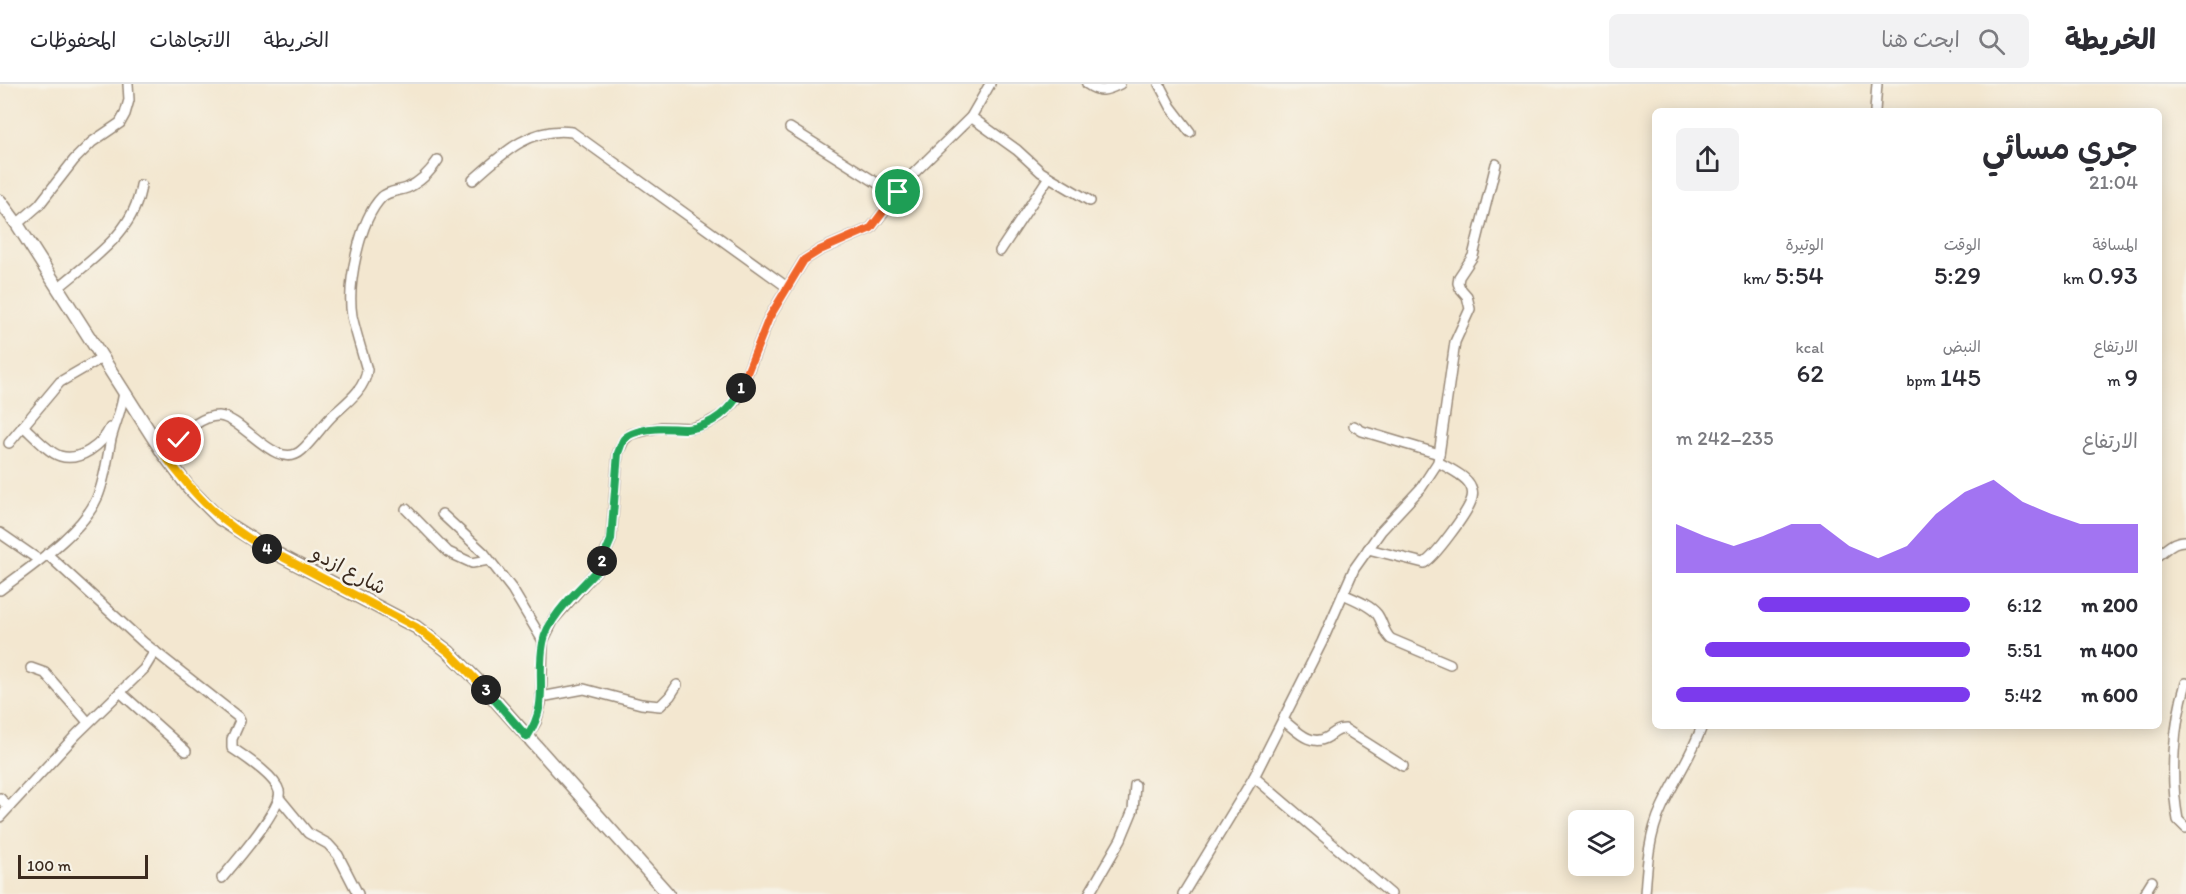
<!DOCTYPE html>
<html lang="ar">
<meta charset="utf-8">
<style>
body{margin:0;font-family:Itim,"Playpen Sans Arabic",sans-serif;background:#f2f2f3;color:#2b2b33;direction:rtl;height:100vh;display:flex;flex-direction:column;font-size:22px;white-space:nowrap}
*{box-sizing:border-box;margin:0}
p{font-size:20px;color:#7c7c81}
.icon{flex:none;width:33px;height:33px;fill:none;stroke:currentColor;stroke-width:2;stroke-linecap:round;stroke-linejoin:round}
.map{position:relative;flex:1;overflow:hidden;direction:ltr}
.details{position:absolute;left:1652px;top:24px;width:510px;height:621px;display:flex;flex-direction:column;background:#fff;border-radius:9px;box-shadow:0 3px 15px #0003;direction:rtl}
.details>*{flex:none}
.tools{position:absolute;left:1568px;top:726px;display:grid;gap:12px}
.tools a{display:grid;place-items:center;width:66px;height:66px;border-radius:9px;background:#fff;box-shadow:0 3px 15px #0003;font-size:30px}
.scale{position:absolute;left:18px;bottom:15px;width:130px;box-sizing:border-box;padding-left:6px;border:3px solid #3b2a1e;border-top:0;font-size:16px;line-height:21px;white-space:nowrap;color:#3b2a1e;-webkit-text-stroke:4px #f7f3e8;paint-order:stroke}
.pin{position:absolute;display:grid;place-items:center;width:51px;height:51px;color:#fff;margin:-26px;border:3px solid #fff;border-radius:50%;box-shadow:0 2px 6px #0007}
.km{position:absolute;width:30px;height:30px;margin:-15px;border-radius:50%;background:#222;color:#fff;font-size:16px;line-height:30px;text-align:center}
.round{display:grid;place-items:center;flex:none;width:63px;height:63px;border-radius:9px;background:#f2f2f3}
.head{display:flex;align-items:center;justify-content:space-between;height:102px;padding:0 24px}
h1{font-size:33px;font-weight:600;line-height:45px}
.stats{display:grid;grid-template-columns:repeat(3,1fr);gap:9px;height:102px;padding:6px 24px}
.stats div{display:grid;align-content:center}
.stats b{font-size:26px;font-weight:600}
.stats small{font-size:16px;font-weight:400}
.stats p{font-size:16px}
.chart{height:168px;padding:12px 24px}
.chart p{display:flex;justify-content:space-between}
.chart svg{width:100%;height:108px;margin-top:6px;fill:#7c3aed;opacity:.7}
ul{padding:0 24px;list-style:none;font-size:20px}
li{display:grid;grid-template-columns:96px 72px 1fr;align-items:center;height:45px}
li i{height:15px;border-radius:8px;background:#7c3aed}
header{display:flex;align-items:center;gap:36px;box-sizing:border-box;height:84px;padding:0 30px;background:#fff;border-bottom:2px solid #e1e1e2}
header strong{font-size:28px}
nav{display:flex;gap:33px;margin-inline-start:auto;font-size:21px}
.search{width:420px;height:54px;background:#f2f2f3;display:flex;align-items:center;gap:15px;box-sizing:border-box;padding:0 21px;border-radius:9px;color:#7c7c81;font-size:22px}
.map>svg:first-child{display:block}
</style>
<header>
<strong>الخريطة</strong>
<div class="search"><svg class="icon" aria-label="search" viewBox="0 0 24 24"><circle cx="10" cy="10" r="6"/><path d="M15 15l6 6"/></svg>ابحث هنا</div>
<nav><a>الخريطة</a><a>الاتجاهات</a><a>المحفوظات</a></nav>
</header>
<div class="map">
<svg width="2186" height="810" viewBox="0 0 2186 810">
<rect width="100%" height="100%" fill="#f7f3e8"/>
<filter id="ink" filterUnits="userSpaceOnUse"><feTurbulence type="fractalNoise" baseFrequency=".0167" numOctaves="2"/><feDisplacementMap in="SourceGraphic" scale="12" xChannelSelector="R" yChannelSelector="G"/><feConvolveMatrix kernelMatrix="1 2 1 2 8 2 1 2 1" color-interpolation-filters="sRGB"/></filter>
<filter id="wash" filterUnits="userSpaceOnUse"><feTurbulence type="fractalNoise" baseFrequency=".008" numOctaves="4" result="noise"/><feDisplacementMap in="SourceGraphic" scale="24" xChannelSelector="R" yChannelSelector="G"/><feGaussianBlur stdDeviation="1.35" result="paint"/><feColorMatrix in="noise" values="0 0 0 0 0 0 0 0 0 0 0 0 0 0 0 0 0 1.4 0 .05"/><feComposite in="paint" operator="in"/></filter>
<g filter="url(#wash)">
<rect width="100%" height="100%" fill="#f3e7d0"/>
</g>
<g filter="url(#ink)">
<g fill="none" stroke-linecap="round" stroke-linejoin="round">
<g stroke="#978877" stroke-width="12">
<g id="minor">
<path d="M 1087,0 C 1100,9 1106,7 1120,0"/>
<polyline points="1159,0 1171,23 1190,48"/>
<polyline points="1875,27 1877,0"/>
<polyline points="971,33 1017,66 1041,88 1090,117"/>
<polyline points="790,44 896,111"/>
<path d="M 473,96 C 502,70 530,42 572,48 L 787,203"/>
<polyline points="17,140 39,121 74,76 92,58 120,39 125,30 129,16 128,0"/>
<polyline points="1000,167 1049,93"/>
<path d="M 58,204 C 92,175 135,148 141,101"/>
<path d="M 23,342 C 32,350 49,369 60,372 C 80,378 102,361 110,344"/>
<polyline points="1354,342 1362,347 1439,370"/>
<polyline points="9,359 60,298 103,273"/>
<path d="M 163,369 C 178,357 197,331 219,332 C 244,334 277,389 302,366 C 313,356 321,343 332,332 C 346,319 365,306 367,286 C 362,268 356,250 352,232 C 347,201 359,136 382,113 C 388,107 399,107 407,104 C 421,98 430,88 438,76"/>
<polyline points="406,425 448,468 472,479 489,476"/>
<polyline points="442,430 484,469 512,505 543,557"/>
<polyline points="0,449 39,476"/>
<path d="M 1368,465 L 1424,479 C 1435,473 1467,429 1471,417 C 1473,412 1473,407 1471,403 C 1467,392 1448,384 1438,378"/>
<path d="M 47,470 L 143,558 L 238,633 L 240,637 L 232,655 L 232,664 C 245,673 275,692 279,707 C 284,722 233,781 222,794"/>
<path d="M 2158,471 C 2168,464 2174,456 2186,457"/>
<path d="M 0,506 C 30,483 82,449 97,414 C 105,396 107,375 111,355 C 115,339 123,323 124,306"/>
<path d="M 1343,510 C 1354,515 1370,521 1377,530 C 1383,538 1383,548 1391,555 L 1450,580"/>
<polyline points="31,584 45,589 88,638"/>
<path d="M 2186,599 C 2173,642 2170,692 2178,736 L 2186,744"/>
<polyline points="120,608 186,667"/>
<polyline points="541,613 584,605 641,620 660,622 670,612 677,601"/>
<path d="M 1283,636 C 1296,646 1311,664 1328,653 C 1334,649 1337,645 1345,645 L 1403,682"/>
<polyline points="527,653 536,638 541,619 543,557 554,535 598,485 611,456 618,369 624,356 631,350 661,343 691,344 706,340 722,331 737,315 769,234 804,176 820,166 871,144 912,91 971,33 990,0"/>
<polyline points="1254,693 1391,810"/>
<polyline points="0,714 8,723"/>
<polyline points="280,715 308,749 328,760 338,771 358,810"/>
<polyline points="0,733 77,650 144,585 155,567"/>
<polyline points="1089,810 1121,755 1133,726 1135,701"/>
<polyline points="1183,810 1254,693 1322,558 1354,485 1381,447 1421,404 1438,378 1455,258 1470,225 1467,212 1460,204 1458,199 1459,193 1473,172 1496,80"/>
<path d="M 1645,810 C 1647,780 1649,750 1662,723 C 1675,695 1692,671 1702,642"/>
<polyline points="2144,810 2152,797"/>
</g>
</g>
<g stroke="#978877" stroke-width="15">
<polyline id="tertiary" points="0,117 17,140 163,369 189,404 220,435 264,463 416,543 449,568 478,597 668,810"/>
</g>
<use href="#minor" stroke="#fff" stroke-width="9"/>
<use href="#tertiary" stroke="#fff" stroke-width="12"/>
</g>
</g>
<g fill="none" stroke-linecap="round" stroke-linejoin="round" filter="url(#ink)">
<g stroke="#fff" stroke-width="12">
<polyline id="split-1" points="741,304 769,234 804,176 820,166 871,144 898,108"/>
</g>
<g stroke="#fff" stroke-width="12">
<path id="split-2" d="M 602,477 L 611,456 L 618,369 C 620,365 621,359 624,355 C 628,350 634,349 640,347 C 657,342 671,345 687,345 C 711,343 733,325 741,304"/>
</g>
<g stroke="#fff" stroke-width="12">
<path id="split-3" d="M 486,606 L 527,653 C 550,618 536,596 543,559 C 547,533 581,504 598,485 L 602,477"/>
</g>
<g stroke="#fff" stroke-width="12">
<polyline id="split-4" points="267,465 416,543 449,568 486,606"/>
</g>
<g stroke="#fff" stroke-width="12">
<path id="split-5" d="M 179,356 L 163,369 C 194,411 221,440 267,465"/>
</g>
<use href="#split-1" stroke="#f0652b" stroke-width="8"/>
<use href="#split-2" stroke="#22a559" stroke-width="8"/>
<use href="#split-3" stroke="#22a559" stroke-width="8"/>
<use href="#split-4" stroke="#f5b400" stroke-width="8"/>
<use href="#split-5" stroke="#f5b400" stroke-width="8"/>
</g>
<g text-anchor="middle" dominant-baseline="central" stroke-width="5" stroke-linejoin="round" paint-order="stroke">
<g font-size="20" fill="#3b2a1e" stroke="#f7f3e8">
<text transform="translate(349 486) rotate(28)">شارع ازدو</text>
</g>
</g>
</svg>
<div class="tools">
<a><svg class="icon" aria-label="layers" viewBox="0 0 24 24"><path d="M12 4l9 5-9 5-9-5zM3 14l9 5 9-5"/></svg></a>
</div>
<div class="scale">100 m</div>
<div class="pin" style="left:898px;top:108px;background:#1e9e55"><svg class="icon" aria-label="arrive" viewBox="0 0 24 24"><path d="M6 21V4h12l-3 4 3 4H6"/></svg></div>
<div class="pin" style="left:179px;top:356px;background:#d93025"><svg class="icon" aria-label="check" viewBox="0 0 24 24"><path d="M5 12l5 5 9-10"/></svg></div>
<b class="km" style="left:741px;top:304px">1</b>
<b class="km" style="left:602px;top:477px">2</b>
<b class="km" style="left:486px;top:606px">3</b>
<b class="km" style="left:267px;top:465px">4</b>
<section class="details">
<div class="head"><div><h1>جري مسائي</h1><p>21:04</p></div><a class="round"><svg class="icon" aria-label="share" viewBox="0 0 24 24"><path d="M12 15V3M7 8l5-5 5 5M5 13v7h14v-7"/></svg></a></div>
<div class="stats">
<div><p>المسافة</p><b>0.93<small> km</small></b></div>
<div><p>الوقت</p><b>5:29</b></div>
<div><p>الوتيرة</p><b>5:54<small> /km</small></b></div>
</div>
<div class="stats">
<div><p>الارتفاع</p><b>9<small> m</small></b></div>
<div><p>النبض</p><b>145<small> bpm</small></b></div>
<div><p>kcal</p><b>62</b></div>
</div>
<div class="chart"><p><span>الارتفاع</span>235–242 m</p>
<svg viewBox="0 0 160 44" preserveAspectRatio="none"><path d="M0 44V24L10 29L20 33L30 29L40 24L50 24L60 33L70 38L80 33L90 20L100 11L110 6L120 15L130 20L140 24L150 24L160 24V44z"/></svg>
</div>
<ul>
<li><b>200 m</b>6:12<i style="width:72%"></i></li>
<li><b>400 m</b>5:51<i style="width:90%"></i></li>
<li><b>600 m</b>5:42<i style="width:100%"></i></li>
</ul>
</section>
</div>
